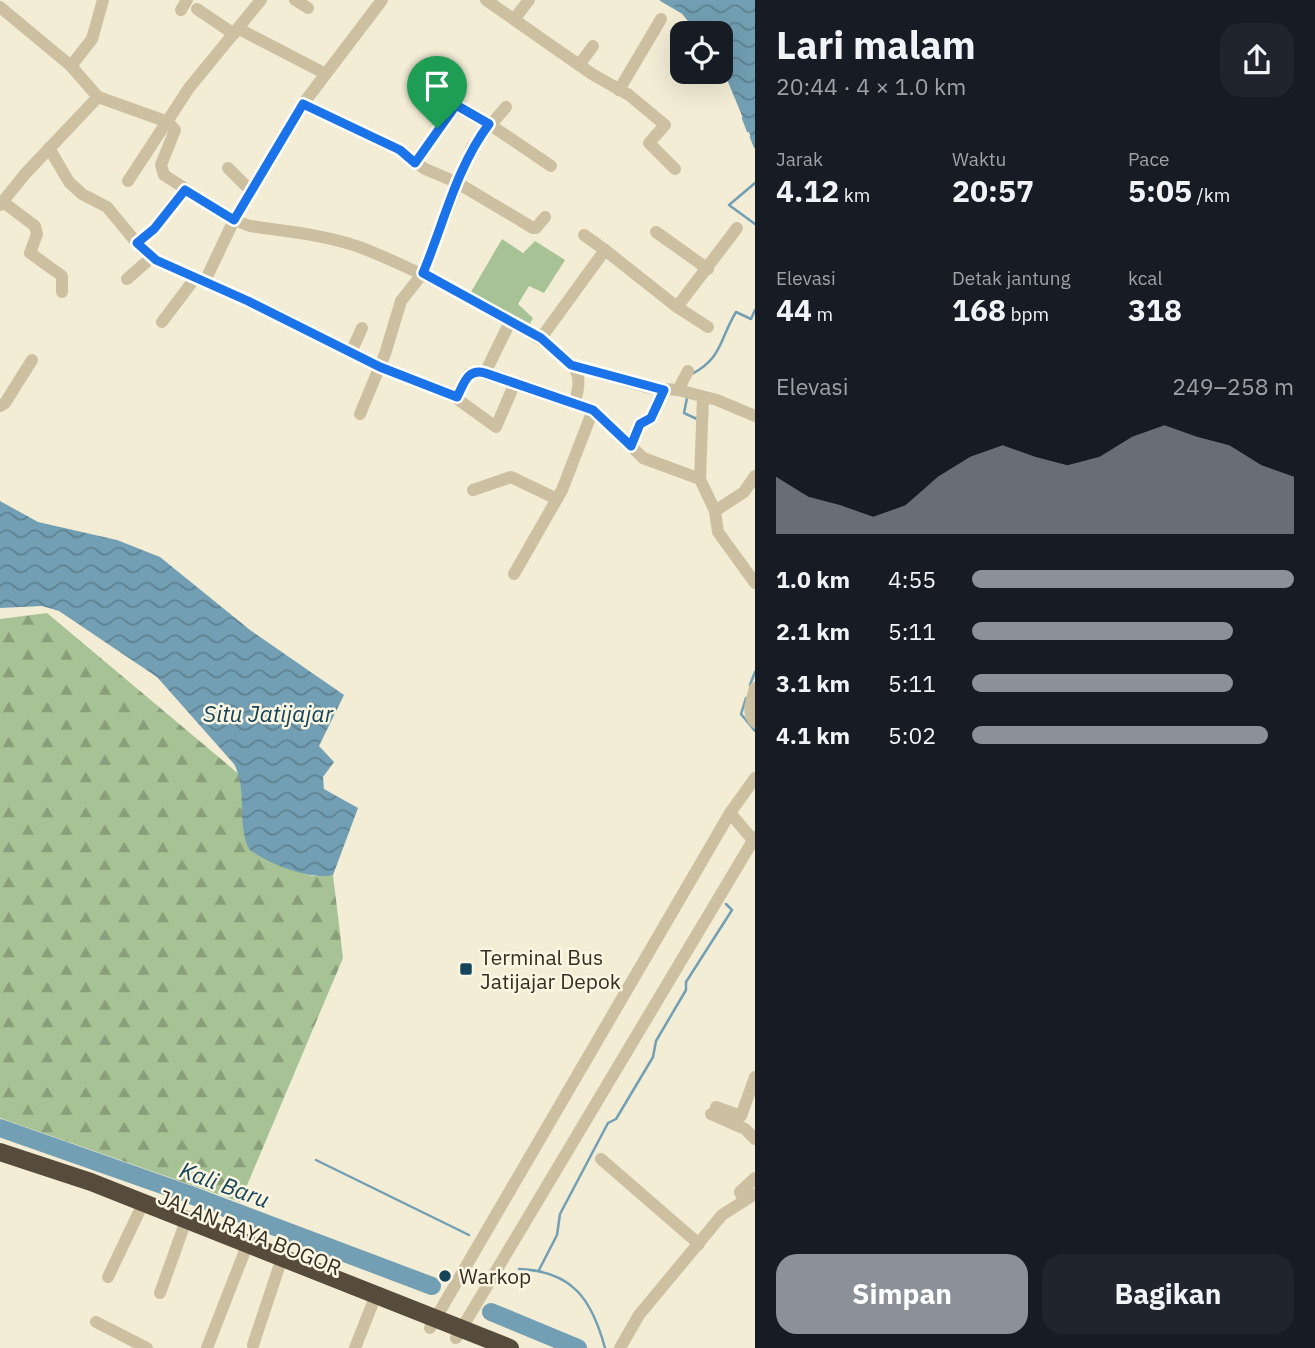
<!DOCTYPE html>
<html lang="id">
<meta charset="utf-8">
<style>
body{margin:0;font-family:"IBM Plex Sans",sans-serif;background:#20242c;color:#f1f3f6;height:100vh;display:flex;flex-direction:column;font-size:26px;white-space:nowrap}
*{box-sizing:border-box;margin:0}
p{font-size:23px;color:#9ea1a6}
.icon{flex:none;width:38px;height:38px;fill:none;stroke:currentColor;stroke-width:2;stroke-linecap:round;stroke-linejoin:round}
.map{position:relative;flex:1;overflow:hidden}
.sheet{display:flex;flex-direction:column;background:#171b24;width:560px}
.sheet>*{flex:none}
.tools{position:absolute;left:670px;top:21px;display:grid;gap:14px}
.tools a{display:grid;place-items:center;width:63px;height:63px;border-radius:14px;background:#171b24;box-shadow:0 7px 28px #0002;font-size:35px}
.pin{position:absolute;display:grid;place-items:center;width:60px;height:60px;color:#fff;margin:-72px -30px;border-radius:50% 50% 50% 0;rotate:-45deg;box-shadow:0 0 7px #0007}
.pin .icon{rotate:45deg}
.round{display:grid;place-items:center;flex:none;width:74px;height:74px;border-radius:21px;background:#20242c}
.headline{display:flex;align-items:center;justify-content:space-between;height:119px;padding:0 21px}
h1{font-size:38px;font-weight:700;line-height:52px}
.metrics{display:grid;grid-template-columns:repeat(3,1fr);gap:10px;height:119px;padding:7px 21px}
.metrics div{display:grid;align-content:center}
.metrics b{font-size:30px;font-weight:700}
.metrics small{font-size:19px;font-weight:400}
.metrics p{font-size:19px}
.chart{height:196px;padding:14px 21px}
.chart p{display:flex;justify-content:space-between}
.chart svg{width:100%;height:126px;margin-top:7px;fill:#8c9099;opacity:.7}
.primary-button{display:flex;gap:14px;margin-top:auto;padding:14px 21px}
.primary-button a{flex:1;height:80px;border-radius:21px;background:#8c9099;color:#fff;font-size:28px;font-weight:700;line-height:80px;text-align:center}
.primary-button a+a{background:#20242c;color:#f1f3f6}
ul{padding:0 21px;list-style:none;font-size:23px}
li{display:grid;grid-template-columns:112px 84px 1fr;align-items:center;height:52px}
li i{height:18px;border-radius:9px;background:#8c9099}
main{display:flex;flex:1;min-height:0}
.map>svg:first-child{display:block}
</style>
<main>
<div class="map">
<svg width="755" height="1348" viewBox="0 0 755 1348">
<defs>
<pattern id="forest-firs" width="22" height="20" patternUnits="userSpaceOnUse" patternTransform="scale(1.75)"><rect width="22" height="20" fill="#a7c395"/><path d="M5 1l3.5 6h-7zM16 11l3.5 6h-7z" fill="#899f79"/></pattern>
<pattern id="water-waves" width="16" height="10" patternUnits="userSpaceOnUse" patternTransform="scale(1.75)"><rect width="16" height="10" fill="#729fb3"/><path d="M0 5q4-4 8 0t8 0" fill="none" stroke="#5e8291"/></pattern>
</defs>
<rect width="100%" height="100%" fill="#f3edd6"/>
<polygon fill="#a7c395" points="502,239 523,253 535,241 565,260 544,293 529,286 518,304 533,318 528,327 471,292"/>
<polygon fill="url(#forest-firs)" points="47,613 240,775 245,834 254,853 312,876 333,875 343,958 240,1202 0,1118 0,619"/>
<g fill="url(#water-waves)">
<polygon points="661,0 755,0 755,147 721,65 721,33 699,33 683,13"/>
<path d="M 0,501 L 38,522 L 117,540 L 160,557 L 250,630 L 344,695 L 319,746 L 334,762 L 323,777 L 324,789 L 358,808 L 333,875 C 313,881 265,863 249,849 C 236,822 248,790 234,764 L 157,677 L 59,611 L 42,606 L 0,608 Z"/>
</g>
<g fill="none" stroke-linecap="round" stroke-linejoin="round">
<g stroke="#729fb3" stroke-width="2.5">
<polyline points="661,0 683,13 699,33"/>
<polyline points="721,65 727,79"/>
<polyline points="743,118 748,131"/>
<polyline points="751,137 755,147"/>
<polyline points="755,183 729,205 755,224"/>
<path d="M 692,374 C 723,357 719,340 736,312 L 751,319 L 755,310"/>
<polyline points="687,398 684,413 699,420"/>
<polyline points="750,685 755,672"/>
<polyline points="746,698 741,714 755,731"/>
<polyline points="316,1160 469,1235"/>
<path d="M 519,1269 C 573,1271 592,1300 605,1348"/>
<polyline points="539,1270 557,1235 560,1214 608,1123 616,1119 653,1057 656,1041 686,990 686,982 732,910 726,904"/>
</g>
<g stroke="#729fb3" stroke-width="18">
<polyline points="0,1128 188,1194 432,1286"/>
<polyline points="491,1312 578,1348"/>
</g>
<g stroke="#ccc0a1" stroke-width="12">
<polyline points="295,0 308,8"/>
<polyline points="486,0 592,74 629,95 665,125 649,143 675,169"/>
<polyline points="0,7 71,66 98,97"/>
<polyline points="197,9 234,34"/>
<polyline points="181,10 187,0"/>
<polyline points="515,18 529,0"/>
<polyline points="239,29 324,73"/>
<polyline points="579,65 593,46"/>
<polyline points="71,66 92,39 103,0"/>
<polyline points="619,90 661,19"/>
<polyline points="428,92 489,124 551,166"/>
<polyline points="98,97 168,122 175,130 161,165 164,175 234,220 303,104 382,0"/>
<polyline points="303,104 400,150 425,169 456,182 533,228 536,228 545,217"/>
<polyline points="49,148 69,182 82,194 107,207 141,248 156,260 280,316 380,367 449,393 496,427 514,385"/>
<polyline points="415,163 456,105"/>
<polyline points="228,168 251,191"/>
<polyline points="128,181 189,88 261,0"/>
<polyline points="3,202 35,226 37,234 30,253 62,276 62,292"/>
<polyline points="0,205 25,174 98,97"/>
<polyline points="656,232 708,269"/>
<polyline points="584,235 605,250"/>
<polyline points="137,242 154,229 185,190"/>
<polyline points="127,279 152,257"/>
<path d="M 205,281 L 234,220 L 250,226 C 283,231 318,234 350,244 C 389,255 562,340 576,371 C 581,381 577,393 575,403"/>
<polyline points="677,307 708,327"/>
<polyline points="162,322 196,277"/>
<polyline points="541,338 605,250 677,307 737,228"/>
<polyline points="351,352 362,328"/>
<polyline points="571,365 650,388 678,390 717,400 755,416"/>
<polyline points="485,373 509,324"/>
<polyline points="664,390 651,418 640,424 631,446 643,458 700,479"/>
<polyline points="678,390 688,371"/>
<polyline points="457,397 469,374 479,372 593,410 631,446"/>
<polyline points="703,397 700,479 715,511 718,532 755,583"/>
<polyline points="0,406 5,403 32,360"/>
<polyline points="360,414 385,354 401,301 423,273 472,147 506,107"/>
<polyline points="473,490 511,477 557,499"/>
<polyline points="715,511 744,492 755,476"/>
<polyline points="514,574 562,490 593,410"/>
<path d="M 755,688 C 752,699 746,713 755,722"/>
<polyline points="730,813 753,840"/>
<polyline points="716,1107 741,1116 755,1077"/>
<polyline points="711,1114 745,1129 755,1139"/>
<polyline points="601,1159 699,1244"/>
<polyline points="744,1201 740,1192 755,1178"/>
<polyline points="108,1277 139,1212"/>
<polyline points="160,1293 183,1229"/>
<polyline points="96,1322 147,1348"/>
<polyline points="430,1328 730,813 755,778"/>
<polyline points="456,1338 755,837"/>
<polyline points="253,1345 279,1267"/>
<polyline points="207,1348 248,1243"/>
<polyline points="355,1348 372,1305"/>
<polyline points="620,1348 639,1315 722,1215 755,1194"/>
</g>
<polyline stroke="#574b3b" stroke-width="18" points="0,1152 91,1182 510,1348"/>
</g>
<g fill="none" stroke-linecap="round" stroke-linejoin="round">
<g stroke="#fff" stroke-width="14">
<path id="route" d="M 303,104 L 400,150 L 415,163 L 456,105 L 489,124 C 456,168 444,223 423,273 L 541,338 L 571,365 L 664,390 L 651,418 L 640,424 L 631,446 L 593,410 L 485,373 C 467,368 464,384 457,397 L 380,367 L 248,301 L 156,260 L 137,243 L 154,229 L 185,190 L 234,220 Z"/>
</g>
<use href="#route" stroke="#1a73e8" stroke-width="9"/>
</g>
<g fill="#16445a" stroke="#fbf6e2" stroke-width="2.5">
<rect x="459" y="962" width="14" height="14" rx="3.5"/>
<circle cx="445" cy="1276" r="7"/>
</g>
<g text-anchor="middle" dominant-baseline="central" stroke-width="5" stroke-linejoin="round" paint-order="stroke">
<g font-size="21" fill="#352e24" stroke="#fbf6e2" text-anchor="start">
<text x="480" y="957">Terminal Bus<tspan x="480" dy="24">Jatijajar Depok</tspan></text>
<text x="459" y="1276">Warkop</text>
</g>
<g font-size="21" fill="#352e24" stroke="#fbf6e2">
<text transform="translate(250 1232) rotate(22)">JALAN RAYA BOGOR</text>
</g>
<g font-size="23" font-style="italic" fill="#16445a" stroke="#fbf6e2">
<text x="268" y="713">Situ Jatijajar</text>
<text transform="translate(225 1184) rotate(20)">Kali Baru</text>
</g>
</g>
</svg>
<div class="tools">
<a><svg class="icon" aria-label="locate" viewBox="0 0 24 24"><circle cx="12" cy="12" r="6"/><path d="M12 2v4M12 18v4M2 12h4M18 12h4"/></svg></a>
</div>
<div class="pin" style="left:437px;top:128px;background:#1e9e55"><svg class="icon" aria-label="arrive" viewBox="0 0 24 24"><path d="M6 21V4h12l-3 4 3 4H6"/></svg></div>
</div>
<section class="sheet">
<div class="headline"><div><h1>Lari malam</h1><p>20:44 · 4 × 1.0 km</p></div><a class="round"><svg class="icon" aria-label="share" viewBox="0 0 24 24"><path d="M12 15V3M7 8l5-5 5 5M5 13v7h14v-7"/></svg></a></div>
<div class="metrics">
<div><p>Jarak</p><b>4.12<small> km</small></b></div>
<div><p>Waktu</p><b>20:57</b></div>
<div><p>Pace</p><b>5:05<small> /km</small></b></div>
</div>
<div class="metrics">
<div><p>Elevasi</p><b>44<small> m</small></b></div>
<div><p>Detak jantung</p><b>168<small> bpm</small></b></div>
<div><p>kcal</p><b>318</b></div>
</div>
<div class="chart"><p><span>Elevasi</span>249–258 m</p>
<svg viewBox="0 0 160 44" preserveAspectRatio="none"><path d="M0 44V24L10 31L20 34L30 38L40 34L50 24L60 17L70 13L80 17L90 20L100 17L110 10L120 6L130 10L140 13L150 20L160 24V44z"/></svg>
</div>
<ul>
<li><b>1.0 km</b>4:55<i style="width:100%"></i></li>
<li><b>2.1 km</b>5:11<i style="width:81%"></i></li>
<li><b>3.1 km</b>5:11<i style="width:81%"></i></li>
<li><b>4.1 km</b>5:02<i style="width:92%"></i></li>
</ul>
<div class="primary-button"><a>Simpan</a><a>Bagikan</a></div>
</section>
</main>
